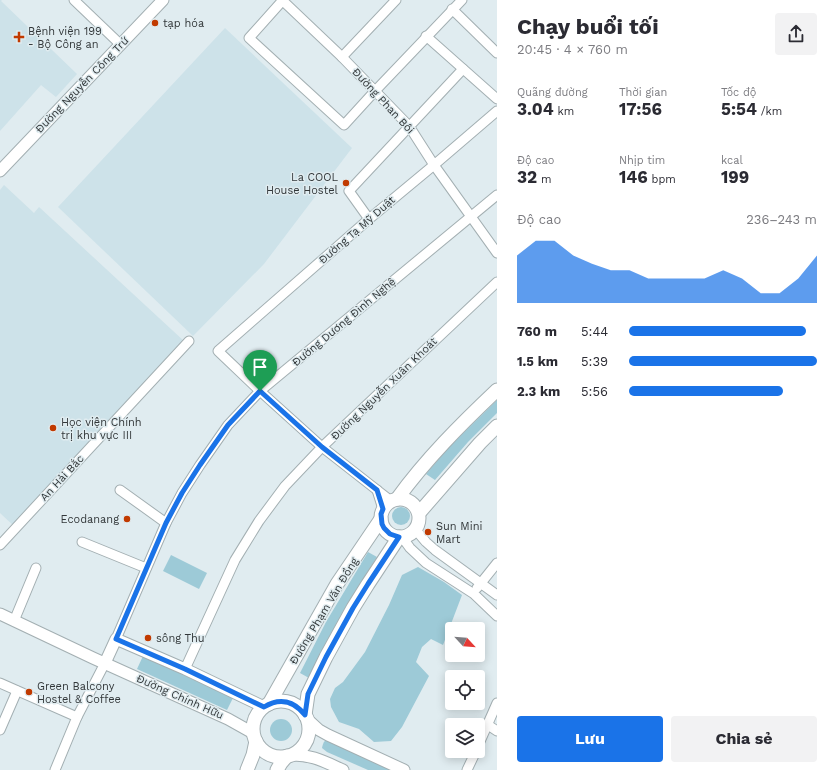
<!DOCTYPE html>
<html lang="vi">
<meta charset="utf-8">
<style>
body{margin:0;font-family:"Work Sans",sans-serif;background:#f2f2f3;color:#2b2b33;height:100vh;display:flex;flex-direction:column;font-size:15px;white-space:nowrap}
*{box-sizing:border-box;margin:0}
p{font-size:13px;color:#7c7c81}
.icon{flex:none;width:22px;height:22px;fill:none;stroke:currentColor;stroke-width:2;stroke-linecap:round;stroke-linejoin:round}
.map{position:relative;flex:1;overflow:hidden}
.panel{display:flex;flex-direction:column;background:#fff;width:340px}
.panel>*{flex:none}
.needle{width:26px;rotate:116deg}
.fabs{position:absolute;left:445px;top:622px;display:grid;gap:8px}
.fabs a{display:grid;place-items:center;width:40px;height:40px;border-radius:4px;background:#fff;box-shadow:0 2px 10px #0003;font-size:20px}
.pin{position:absolute;display:grid;place-items:center;width:34px;height:34px;color:#fff;margin:-41px -17px;border-radius:50% 50% 50% 0;rotate:-45deg;box-shadow:0 0 4px #0007}
.pin .icon{rotate:45deg}
.round{display:grid;place-items:center;flex:none;width:42px;height:42px;border-radius:4px;background:#f2f2f3}
.overview{display:flex;align-items:center;justify-content:space-between;height:68px;padding:0 20px}
h1{font-size:22px;font-weight:700;line-height:30px}
.metrics{display:grid;grid-template-columns:repeat(3,1fr);gap:6px;height:68px;padding:4px 20px}
.metrics div{display:grid;align-content:center}
.metrics b{font-size:17px;font-weight:700}
.metrics small{font-size:11px;font-weight:400}
.metrics p{font-size:11px}
.chart{height:112px;padding:8px 20px}
.chart p{display:flex;justify-content:space-between}
.chart svg{width:100%;height:72px;margin-top:4px;fill:#1a73e8;opacity:.7}
.button{display:flex;gap:8px;margin-top:auto;padding:8px 20px}
.button a{flex:1;height:46px;border-radius:4px;background:#1a73e8;color:#fff;font-size:16px;font-weight:700;line-height:46px;text-align:center}
.button a+a{background:#f2f2f3;color:#2b2b33}
ul{padding:0 20px;list-style:none;font-size:13px}
li{display:grid;grid-template-columns:64px 48px 1fr;align-items:center;height:30px}
li i{height:10px;border-radius:5px;background:#1a73e8}
main{display:flex;flex:1;min-height:0}
.map>svg:first-child{display:block}
</style>
<main>
<div class="map">
<svg width="497" height="770" viewBox="0 0 497 770">
<rect width="100%" height="100%" fill="#e0ecf0"/>
<g fill="#cde2e9">
<polygon points="0,0 2,0 1,1 77,74 56,97 41,85 0,131"/>
<polygon points="225,28 352,148 264,264 193,336 58,207"/>
<polygon points="4,185 34,213 39,207 185,342 15,527 0,513 0,190"/>
</g>
<g fill="#9dcad7">
<polygon points="497,400 497,413 468,442 435,480 426,474 449,447"/>
<circle cx="401" cy="516" r="9"/>
<polygon points="368,552 377,557 355,592 332,632 309,678 300,673 326,622"/>
<polygon points="171,555 207,573 199,589 163,571"/>
<polygon points="418,567 444,582 462,595 443,645 431,639 422,647 416,662 429,676 402,727 391,741 374,742 359,729 339,722 331,707 330,699 335,688 343,682 365,652 389,605 402,575"/>
<polygon points="143,656 233,698 227,710 137,669"/>
<circle cx="281" cy="730" r="11"/>
<path d="M 328,738 L 399,770 L 368,770 L 327,752 L 322,748 C 323,743 324,741 328,738 Z"/>
</g>
<g fill="none" stroke-linecap="round" stroke-linejoin="round">
<g stroke="#a3afb2" stroke-width="11">
<g id="minor">
<polyline points="74,0 121,45"/>
<polyline points="282,0 342,57 409,126 434,165 497,253"/>
<polyline points="283,0 249,38 344,125 375,91 462,0"/>
<polyline points="452,9 497,53"/>
<polyline points="426,36 497,99"/>
<polyline points="342,57 396,0"/>
<polyline points="369,219 349,191 463,69"/>
<polyline points="120,490 166,523"/>
<polyline points="377,490 383,509"/>
<polyline points="391,501 322,447 260,391 218,351 369,219 434,165 497,111"/>
<polyline points="415,529 426,542 435,550 497,595"/>
<polyline points="402,537 410,548 426,563 474,594 497,616"/>
<polyline points="82,542 146,568"/>
<polyline points="0,545 189,341"/>
<polyline points="477,588 497,563"/>
<polyline points="14,621 36,568"/>
<polyline points="116,639 166,523 182,493 200,465 228,425 260,391 497,195"/>
<polyline points="185,669 235,560 259,521 285,486 322,447 497,282"/>
<polyline points="0,683 77,717"/>
<polyline points="488,725 497,731"/>
<polyline points="0,730 17,691"/>
<polyline points="478,746 497,703"/>
<polyline points="55,770 77,717 105,663"/>
<polyline points="467,770 476,751"/>
</g>
</g>
<g stroke="#a3afb2" stroke-width="13">
<g id="tertiary">
<polyline points="0,171 163,0"/>
<polyline points="0,614 93,658 228,719 253,733"/>
<polyline points="105,663 116,639 185,669 264,707"/>
<polyline points="306,718 319,730 328,735 404,770"/>
<path d="M 290,755 C 311,754 325,762 343,770"/>
</g>
</g>
<g stroke="#a3afb2" stroke-width="15">
<g id="secondary">
<circle cx="400" cy="518" r="19"/>
<path d="M 397,499 C 426,459 461,424 497,390"/>
<polyline points="419,513 480,443 497,426"/>
<circle cx="281" cy="729" r="28"/>
<polyline points="269,704 337,584 381,519"/>
<polyline points="305,715 308,694 326,657 353,608 368,584 399,537"/>
<polyline points="247,770 253,755 256,741"/>
<polyline points="277,770 281,763 287,756"/>
</g>
</g>
<use href="#minor" stroke="#fff" stroke-width="9"/>
<use href="#tertiary" stroke="#fff" stroke-width="11"/>
<use href="#secondary" stroke="#fff" stroke-width="13"/>
</g>
<g fill="none" stroke-linecap="round" stroke-linejoin="round">
<g stroke="#fff" stroke-width="8">
<path id="route" d="M 260,391 L 322,447 L 377,490 L 383,509 L 381,514 L 382,524 L 384,528 L 390,534 L 399,537 L 368,584 L 353,608 L 326,657 L 308,694 L 305,715 C 294,701 280,697 264,707 L 185,669 L 116,639 L 166,523 L 182,493 L 200,465 L 228,425 Z"/>
</g>
<use href="#route" stroke="#1a73e8" stroke-width="5"/>
</g>
<g fill="#c13a00" stroke="#e0ecf0" stroke-width="1.5">
<circle cx="155" cy="23" r="4"/>
<path d="M17 31h4v4h4v4h-4v4h-4v-4h-4v-4h4z"/>
<circle cx="346" cy="183" r="4"/>
<circle cx="53" cy="428" r="4"/>
<circle cx="127" cy="519" r="4"/>
<circle cx="428" cy="532" r="4"/>
<circle cx="148" cy="638" r="4"/>
<circle cx="29" cy="692" r="4"/>
</g>
<g text-anchor="middle" dominant-baseline="central" stroke-width="3" stroke-linejoin="round" paint-order="stroke">
<g font-size="11" fill="#323739" stroke="#e0ecf0" text-anchor="start">
<text x="163" y="23">tạp hóa</text>
<text x="28" y="31">Bệnh viện 199<tspan x="28" dy="13">- Bộ Công an</tspan></text>
<text x="338" y="177" text-anchor="end">La COOL<tspan x="338" dy="13">House Hostel</tspan></text>
<text x="61" y="422">Học viện Chính<tspan x="61" dy="13">trị khu vực III</tspan></text>
<text x="119" y="519" text-anchor="end">Ecodanang</text>
<text x="436" y="526">Sun Mini<tspan x="436" dy="13">Mart</tspan></text>
<text x="156" y="638">sông Thu</text>
<text x="37" y="686">Green Balcony<tspan x="37" dy="13">Hostel &amp; Coffee</tspan></text>
</g>
<g font-size="11" fill="#323739" stroke="#e0ecf0">
<text transform="translate(82 85) rotate(-46)">Đường Nguyễn Công Trứ</text>
<text transform="translate(383 101) rotate(47)">Đường Phan Bôi</text>
<text transform="translate(357 230) rotate(-41)">Đường Tạ Mỹ Duật</text>
<text transform="translate(344 322) rotate(-40)">Đường Dương Đình Nghệ</text>
<text transform="translate(384 389) rotate(-44)">Đường Nguyễn Xuân Khoát</text>
<text transform="translate(62 478) rotate(-47)">An Hải Bắc</text>
<text transform="translate(324 611) rotate(-59)">Đường Phạm Văn Đồng</text>
<text transform="translate(180 697) rotate(24)">Đường Chính Hữu</text>
</g>
</g>
</svg>
<div class="fabs">
<a><svg class="needle" viewBox="-14 -14 28 28"><path d="M0-13l5 13h-10z" fill="#e53935"/><path d="M0 13l5-13h-10z" fill="#7c7c81"/></svg></a>
<a><svg class="icon" aria-label="locate" viewBox="0 0 24 24"><circle cx="12" cy="12" r="6"/><path d="M12 2v4M12 18v4M2 12h4M18 12h4"/></svg></a>
<a><svg class="icon" aria-label="layers" viewBox="0 0 24 24"><path d="M12 4l9 5-9 5-9-5zM3 14l9 5 9-5"/></svg></a>
</div>
<div class="pin" style="left:260px;top:391px;background:#1e9e55"><svg class="icon" aria-label="arrive" viewBox="0 0 24 24"><path d="M6 21V4h12l-3 4 3 4H6"/></svg></div>
</div>
<section class="panel">
<div class="overview"><div><h1>Chạy buổi tối</h1><p>20:45 · 4 × 760 m</p></div><a class="round"><svg class="icon" aria-label="share" viewBox="0 0 24 24"><path d="M12 15V3M7 8l5-5 5 5M5 13v7h14v-7"/></svg></a></div>
<div class="metrics">
<div><p>Quãng đường</p><b>3.04<small> km</small></b></div>
<div><p>Thời gian</p><b>17:56</b></div>
<div><p>Tốc độ</p><b>5:54<small> /km</small></b></div>
</div>
<div class="metrics">
<div><p>Độ cao</p><b>32<small> m</small></b></div>
<div><p>Nhịp tim</p><b>146<small> bpm</small></b></div>
<div><p>kcal</p><b>199</b></div>
</div>
<div class="chart"><p><span>Độ cao</span>236–243 m</p>
<svg viewBox="0 0 160 44" preserveAspectRatio="none"><path d="M0 44V15L10 6L20 6L30 15L40 20L50 24L60 24L70 29L80 29L90 29L100 29L110 24L120 29L130 38L140 38L150 29L160 15V44z"/></svg>
</div>
<ul>
<li><b>760 m</b>5:44<i style="width:94%"></i></li>
<li><b>1.5 km</b>5:39<i style="width:100%"></i></li>
<li><b>2.3 km</b>5:56<i style="width:82%"></i></li>
</ul>
<div class="button"><a>Lưu</a><a>Chia sẻ</a></div>
</section>
</main>
